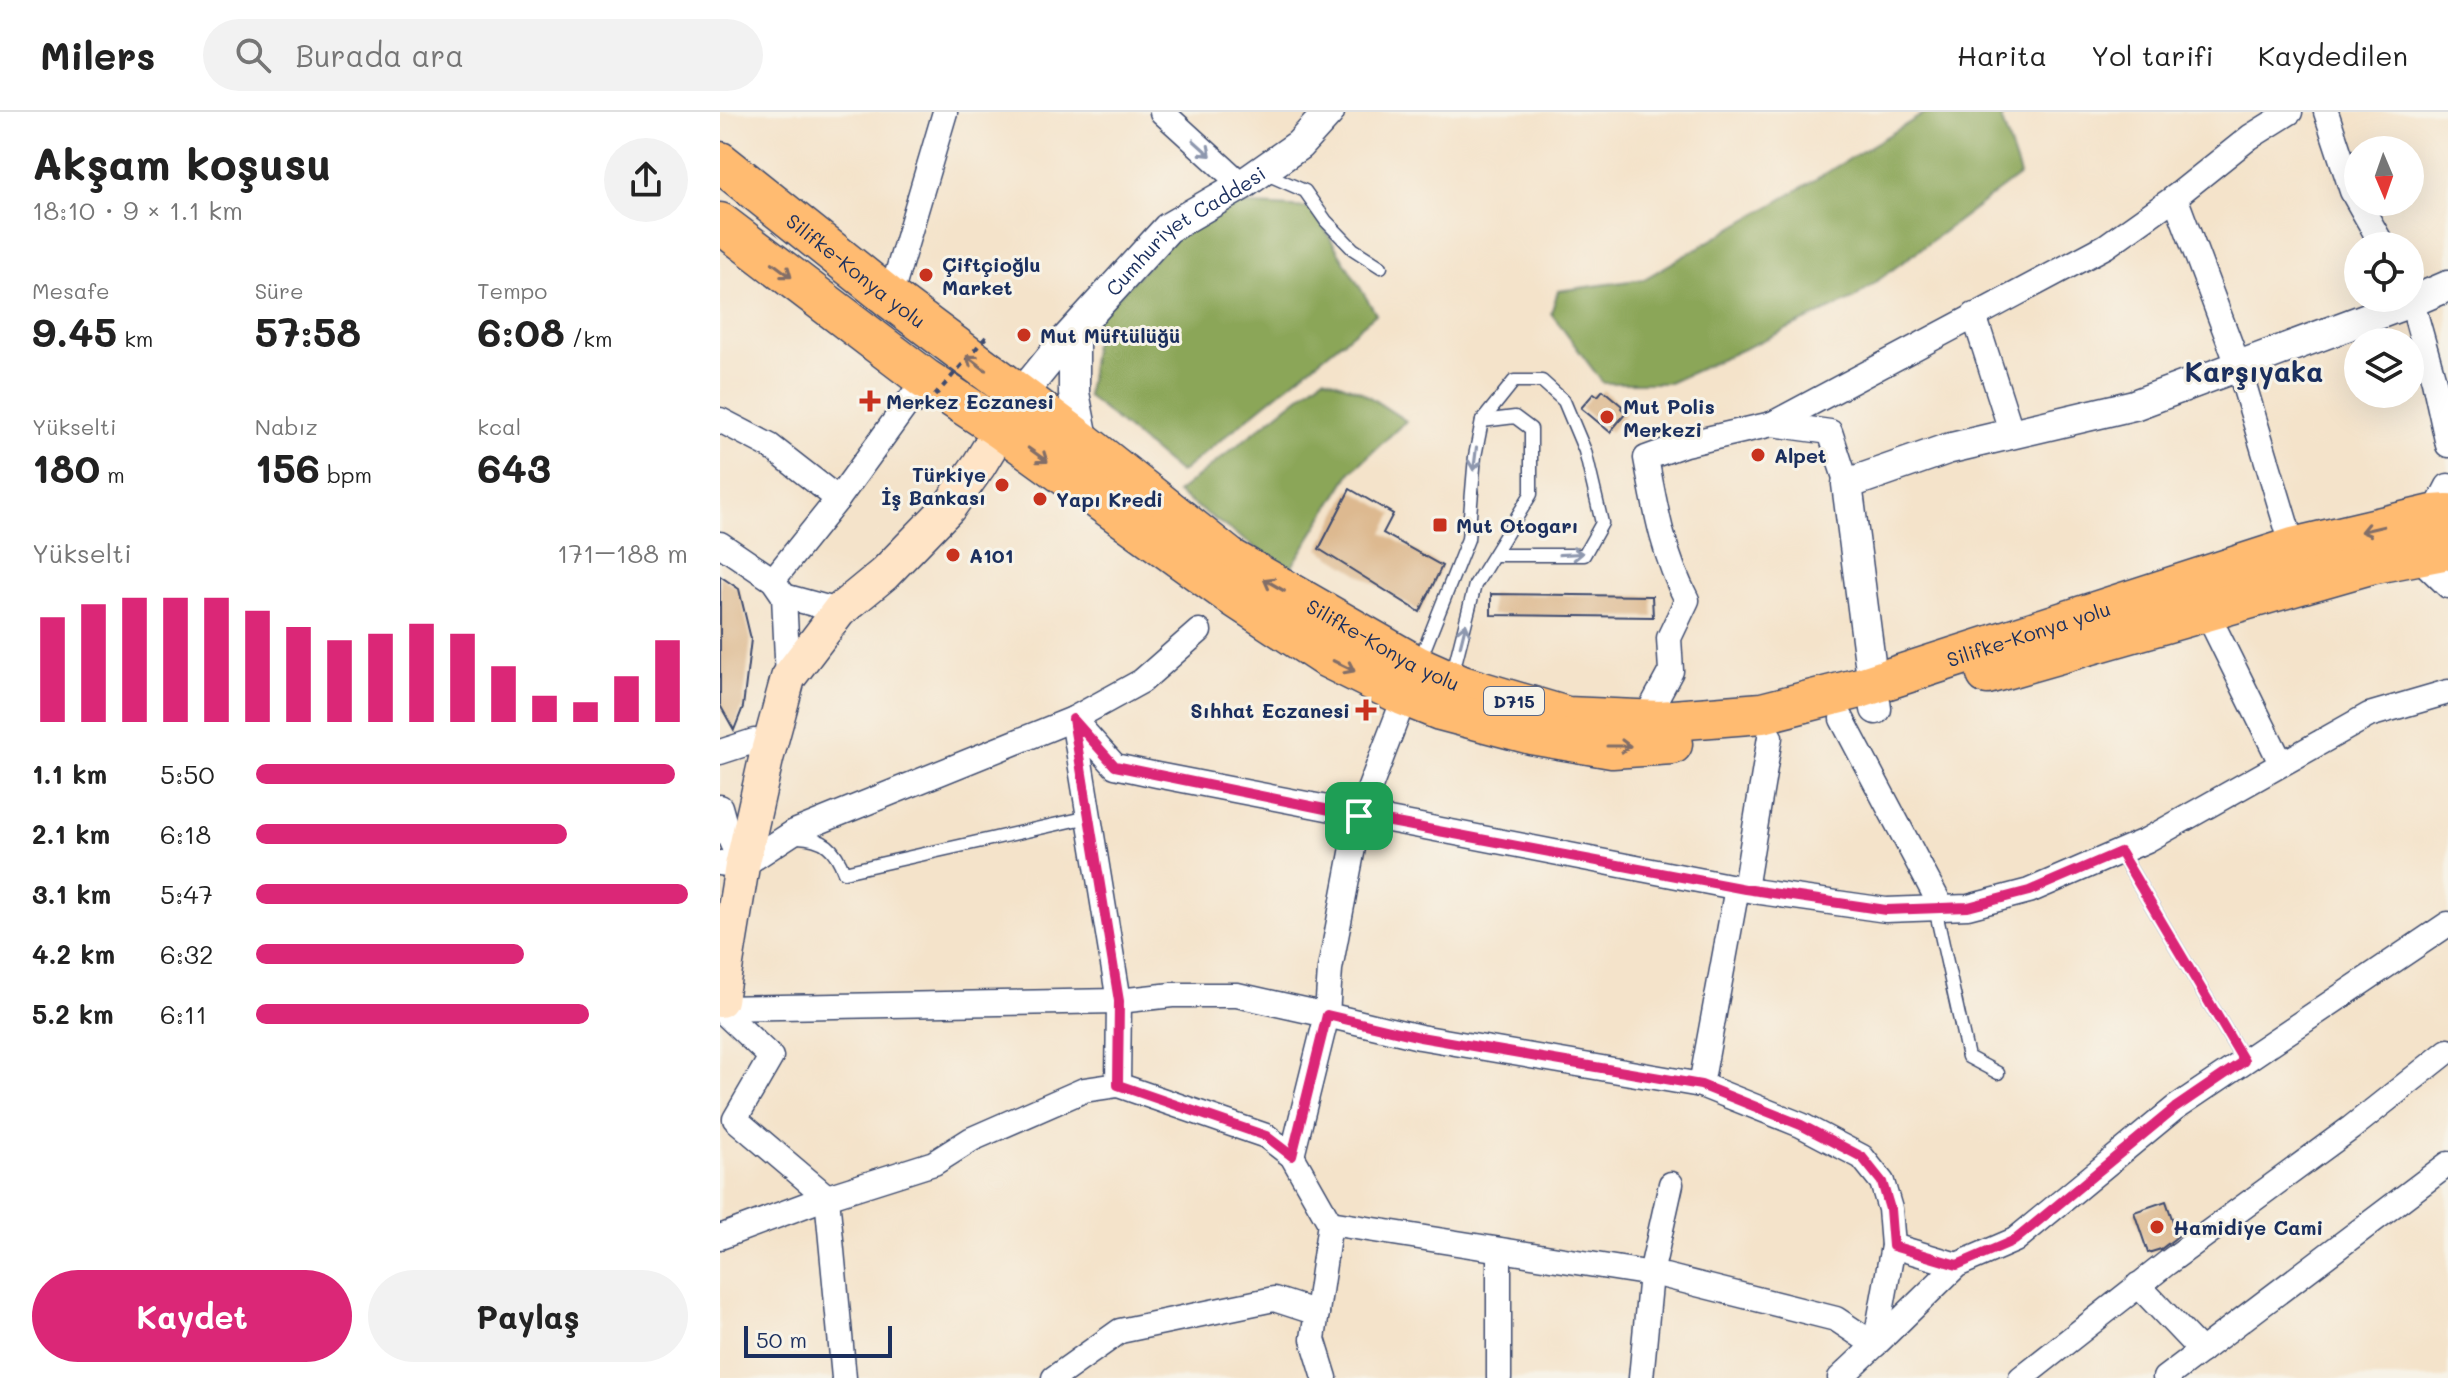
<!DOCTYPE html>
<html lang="tr">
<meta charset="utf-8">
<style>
body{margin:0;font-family:Mali,sans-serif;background:#f2f2f2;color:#222;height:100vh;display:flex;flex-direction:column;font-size:30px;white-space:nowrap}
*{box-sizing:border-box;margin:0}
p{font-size:26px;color:#767676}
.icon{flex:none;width:44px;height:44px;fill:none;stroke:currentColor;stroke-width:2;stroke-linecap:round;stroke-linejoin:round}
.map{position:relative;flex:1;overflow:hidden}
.side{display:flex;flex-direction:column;background:#fff;width:720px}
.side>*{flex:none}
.needle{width:52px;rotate:178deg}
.fabs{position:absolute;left:1624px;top:24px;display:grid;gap:16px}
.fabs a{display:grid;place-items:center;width:80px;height:80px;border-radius:50%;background:#fff;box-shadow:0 8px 32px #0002;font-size:40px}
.scale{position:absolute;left:24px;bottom:20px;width:148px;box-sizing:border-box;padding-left:8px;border:4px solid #1b2f5e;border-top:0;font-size:22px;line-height:28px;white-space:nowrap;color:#1b2f5e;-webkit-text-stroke:6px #f7f3e8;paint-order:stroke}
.pin{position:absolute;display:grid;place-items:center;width:68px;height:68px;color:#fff;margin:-34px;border-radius:16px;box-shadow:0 4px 12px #0006}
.round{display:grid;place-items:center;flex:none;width:84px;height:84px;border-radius:42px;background:#f2f2f2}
.headline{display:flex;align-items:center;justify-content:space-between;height:136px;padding:0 32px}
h1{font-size:44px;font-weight:800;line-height:60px}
.figures{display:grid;grid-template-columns:repeat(3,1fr);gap:12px;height:136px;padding:8px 32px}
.figures div{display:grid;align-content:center}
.figures b{font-size:40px;font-weight:800}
.figures small{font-size:22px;font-weight:400}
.figures p{font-size:22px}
.chart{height:224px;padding:16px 32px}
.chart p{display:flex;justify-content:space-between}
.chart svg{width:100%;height:144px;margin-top:8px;stroke:#db2777;stroke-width:6}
.primary-button{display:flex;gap:16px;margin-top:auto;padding:16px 32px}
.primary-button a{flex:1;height:92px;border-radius:48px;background:#db2777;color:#fff;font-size:32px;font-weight:800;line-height:92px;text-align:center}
.primary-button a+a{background:#f2f2f2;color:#222}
ul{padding:0 32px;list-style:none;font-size:26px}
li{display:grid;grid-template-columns:128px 96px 1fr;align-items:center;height:60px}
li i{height:20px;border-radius:10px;background:#db2777}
header{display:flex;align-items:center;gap:48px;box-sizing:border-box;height:112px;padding:0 40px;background:#fff;border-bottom:2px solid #e0e0e0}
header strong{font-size:38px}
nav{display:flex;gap:44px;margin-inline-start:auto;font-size:28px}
.search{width:560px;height:72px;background:#f2f2f2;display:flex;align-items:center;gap:20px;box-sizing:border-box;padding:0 28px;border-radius:44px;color:#767676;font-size:30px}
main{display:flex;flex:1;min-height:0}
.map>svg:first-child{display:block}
</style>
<header>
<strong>Milers</strong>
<div class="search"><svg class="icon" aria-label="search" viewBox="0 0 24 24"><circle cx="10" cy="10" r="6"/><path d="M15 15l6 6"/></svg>Burada ara</div>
<nav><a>Harita</a><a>Yol tarifi</a><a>Kaydedilen</a></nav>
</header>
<main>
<section class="side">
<div class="headline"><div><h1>Akşam koşusu</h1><p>18:10 · 9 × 1.1 km</p></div><a class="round"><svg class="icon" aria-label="share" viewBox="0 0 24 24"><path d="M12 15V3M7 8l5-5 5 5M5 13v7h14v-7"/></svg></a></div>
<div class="figures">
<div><p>Mesafe</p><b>9.45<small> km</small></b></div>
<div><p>Süre</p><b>57:58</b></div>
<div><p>Tempo</p><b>6:08<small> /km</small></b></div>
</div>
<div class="figures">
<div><p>Yükselti</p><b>180<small> m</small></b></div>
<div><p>Nabız</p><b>156<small> bpm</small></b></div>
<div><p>kcal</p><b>643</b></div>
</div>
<div class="chart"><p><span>Yükselti</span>171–188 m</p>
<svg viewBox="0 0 160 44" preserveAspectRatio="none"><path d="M5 44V12M15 44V8M25 44V6M35 44V6M45 44V6M55 44V10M65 44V15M75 44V19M85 44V17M95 44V14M105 44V17M115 44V27M125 44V36M135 44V38M145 44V30M155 44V19"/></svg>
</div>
<ul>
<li><b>1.1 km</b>5:50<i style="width:97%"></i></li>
<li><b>2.1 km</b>6:18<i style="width:72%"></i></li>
<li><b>3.1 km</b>5:47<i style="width:100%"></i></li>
<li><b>4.2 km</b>6:32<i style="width:62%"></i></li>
<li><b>5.2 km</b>6:11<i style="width:77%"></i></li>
</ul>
<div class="primary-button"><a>Kaydet</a><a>Paylaş</a></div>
</section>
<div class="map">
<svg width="1728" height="1266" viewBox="0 0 1728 1266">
<rect width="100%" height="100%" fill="#f7f3e8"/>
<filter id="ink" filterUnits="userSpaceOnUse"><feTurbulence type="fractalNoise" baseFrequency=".0125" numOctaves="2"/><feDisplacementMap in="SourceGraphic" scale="16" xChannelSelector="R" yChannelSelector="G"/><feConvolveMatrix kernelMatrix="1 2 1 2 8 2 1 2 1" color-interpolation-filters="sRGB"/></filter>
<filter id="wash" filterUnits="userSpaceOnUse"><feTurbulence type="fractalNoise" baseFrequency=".006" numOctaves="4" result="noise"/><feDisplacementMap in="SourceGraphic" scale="32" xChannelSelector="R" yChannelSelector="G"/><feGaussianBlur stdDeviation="1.8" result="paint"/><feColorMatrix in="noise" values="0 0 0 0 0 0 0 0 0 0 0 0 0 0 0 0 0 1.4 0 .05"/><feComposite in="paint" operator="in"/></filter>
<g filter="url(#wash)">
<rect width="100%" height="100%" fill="#f4e3ca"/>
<g fill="#8ba659" stroke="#536a5c" stroke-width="2">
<polygon points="1207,0 1287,0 1281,6 1300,63 1133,187 949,271 883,271 831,201 838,179 924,167 1071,82"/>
<polygon points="514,92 592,96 656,202 460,361 367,284 377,206 453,128"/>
<polygon points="604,265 640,279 686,309 631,360 569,459 457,381"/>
</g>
<g id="blocks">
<g fill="#ddb990">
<polygon points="883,278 902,294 901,296 906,301 890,320 861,296 874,281 878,284"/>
<polygon points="630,377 673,402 663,421 722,454 700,500 599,437"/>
<polygon points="0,464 19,477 31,527 23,595 14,618 0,593"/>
<polygon points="771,482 932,484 933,505 771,503"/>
<polygon points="1446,1089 1458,1124 1441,1137 1428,1141 1414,1100"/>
</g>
</g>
</g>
<g filter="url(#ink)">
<use href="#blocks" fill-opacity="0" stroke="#3c4a6e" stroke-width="2"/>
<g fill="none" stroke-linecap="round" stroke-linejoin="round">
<g stroke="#3c4a6e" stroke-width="15">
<g id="service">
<polyline points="544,61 585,79 606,109 633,137 661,155"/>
<polyline points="762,309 794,269 822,269 844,289 865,339 882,411 864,443 774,443"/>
<polyline points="700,548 748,427 755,344 762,309 795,305 811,317 811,382 755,473 732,564"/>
<path d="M 78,725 C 104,726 115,736 124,760 L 369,705"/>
<polyline points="1400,740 1524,949"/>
<polyline points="1215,796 1248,945 1278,961"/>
</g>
</g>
<g stroke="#3c4a6e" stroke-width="27">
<g id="minor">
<polyline points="442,0 522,73"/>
<polyline points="1606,0 1632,79 1663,134"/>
<polyline points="1455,85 1518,253 1573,436"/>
<polyline points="1690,183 1714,269 1728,333"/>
<polyline points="170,186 225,0"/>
<polyline points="1254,203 1292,322"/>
<polyline points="0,308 50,334 118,387 205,267"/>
<polyline points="1052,312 1386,134 1455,85 1530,25 1570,0"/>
<polyline points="1713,403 1728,374"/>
<polyline points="0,432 53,468 64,484 68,566"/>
<polyline points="1695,442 1728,474"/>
<polyline points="53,468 118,387"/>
<polyline points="64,484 119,499"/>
<polyline points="1486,499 1561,651"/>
<polyline points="479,519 422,569 353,607 399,889 398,973 546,1024 572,1044 610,1111"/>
<polyline points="685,584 639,704 610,857 607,903 700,925 981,973 1081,1013 1142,1045 1162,1070 1170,1097 1173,1134 1155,1233 1120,1266"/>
<polyline points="1122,607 1222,796"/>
<path d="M 924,609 L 951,559 L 949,526 L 967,488 C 943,443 935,394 926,346 L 965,332 L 1052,312 L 1110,320 L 1127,372"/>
<polyline points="0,640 34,629 46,647"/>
<polyline points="0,695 7,720 22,754"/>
<polyline points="0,751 22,754 74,720 353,607 395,654 437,663 1040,780 1166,798 1248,795 1309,779 1427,728 1649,603 1728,580"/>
<polyline points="1025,777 1050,625"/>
<polyline points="0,896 399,889 452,883 517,883 607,903 572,1044"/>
<polyline points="0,897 51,945 15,1007 107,1085 124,1266"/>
<polyline points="981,973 1017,776"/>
<polyline points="0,1125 107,1085 214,1051 252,1027 364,978 398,973"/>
<polyline points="1173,1134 1237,1153"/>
<polyline points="1418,1173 1481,1239"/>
<polyline points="334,1266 400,1219 554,1187 597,1201"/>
<polyline points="605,1266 593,1227 610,1111 945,1164 1116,1207 1155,1233 1237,1153 1295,1128 1455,996 1728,812"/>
<polyline points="779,1266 779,1138"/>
<polyline points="921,1266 931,1162 951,1072"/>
<polyline points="1301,1266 1447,1151 1631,1016 1728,939"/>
<polyline points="1445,1266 1728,1052"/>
</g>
</g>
<g stroke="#3c4a6e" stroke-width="33">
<g id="tertiary">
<polyline points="354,220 354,281 364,331"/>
<path id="s1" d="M 300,284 L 343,231 L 448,116 L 522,73 L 579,33 L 609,0"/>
<polyline points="1156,597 1127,372 1227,337 1414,293 1693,189 1728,174"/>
</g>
</g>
<g stroke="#3c4a6e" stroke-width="37">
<polyline id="secondary" points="0,888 22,754 46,647 68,566 119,499 164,462 229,395 259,353 294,295"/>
</g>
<g stroke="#3c4a6e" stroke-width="43">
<g id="trunk">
<path id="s2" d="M 0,50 L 170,186 L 364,331 L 509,446 L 697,554 L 742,574 L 847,605 L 940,609 L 1042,601 L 1140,576 L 1573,436 L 1713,403 L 1728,402"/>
<polyline points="0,111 205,267 281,317 510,482 606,545 685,584 720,598 811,622 892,636 952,632"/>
<polyline points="1267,562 1650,452 1728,437"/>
</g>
</g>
<use href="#service" stroke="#fff" stroke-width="12"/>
<use href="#minor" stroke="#fff" stroke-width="24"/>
<use href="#tertiary" stroke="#fff" stroke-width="30"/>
<use href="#secondary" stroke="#ffe4c6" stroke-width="34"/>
<use href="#trunk" stroke="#ffbb71" stroke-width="40"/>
<polyline stroke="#3c4a6e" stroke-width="4" stroke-dasharray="6 6" stroke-linecap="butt" points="199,302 267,224"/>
</g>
<defs><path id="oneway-shaft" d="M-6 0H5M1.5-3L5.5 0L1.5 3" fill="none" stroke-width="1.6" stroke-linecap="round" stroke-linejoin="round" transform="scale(2)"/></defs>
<g stroke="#8d97ae">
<use href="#oneway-shaft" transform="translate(482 36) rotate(42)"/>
<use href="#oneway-shaft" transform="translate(755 347) rotate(97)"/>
<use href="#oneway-shaft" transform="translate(851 442) rotate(-3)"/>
<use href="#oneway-shaft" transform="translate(743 523) rotate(-76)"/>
</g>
<g stroke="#826e67">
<use href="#oneway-shaft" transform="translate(62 158) rotate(37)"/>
<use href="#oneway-shaft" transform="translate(256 251) rotate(-143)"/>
<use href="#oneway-shaft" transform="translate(318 343) rotate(36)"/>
<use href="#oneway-shaft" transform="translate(1652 417) rotate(167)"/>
<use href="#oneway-shaft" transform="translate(554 473) rotate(-150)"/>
<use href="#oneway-shaft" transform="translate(624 554) rotate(26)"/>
<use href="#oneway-shaft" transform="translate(899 634)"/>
</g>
</g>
<g fill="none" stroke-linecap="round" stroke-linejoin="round" filter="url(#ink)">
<g stroke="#fff" stroke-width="16">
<polygon id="route" points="353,607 395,654 639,704 1025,777 1166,798 1248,795 1309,779 1400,740 1524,949 1455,996 1295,1128 1237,1153 1173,1134 1170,1097 1162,1070 1142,1045 1081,1013 981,973 700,925 607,903 572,1044 546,1024 398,973 399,889"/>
</g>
<use href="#route" stroke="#db2777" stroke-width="10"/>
</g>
<g fill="#c8321e" stroke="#f7f3e8" stroke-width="3">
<circle cx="206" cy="163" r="8"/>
<circle cx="304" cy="223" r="8"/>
<path d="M146 277h8v8h8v8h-8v8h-8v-8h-8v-8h8z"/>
<circle cx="887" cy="305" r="8"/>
<circle cx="1038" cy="343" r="8"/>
<circle cx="282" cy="373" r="8"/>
<circle cx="320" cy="387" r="8"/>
<rect x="712" y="405" width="16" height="16" rx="4"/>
<circle cx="233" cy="443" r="8"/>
<path d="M642 586h8v8h8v8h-8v8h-8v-8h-8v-8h8z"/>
<circle cx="1437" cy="1115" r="8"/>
</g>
<g text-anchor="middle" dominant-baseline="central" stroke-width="6" stroke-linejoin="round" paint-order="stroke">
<rect fill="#f7f3e8" stroke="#5d6a87" stroke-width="2" x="764" y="575" width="60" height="28" rx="6"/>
<g font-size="18" font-weight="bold" fill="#1b2f5e">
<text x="794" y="589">D715</text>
</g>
<g font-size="20" fill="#1b2f5e" stroke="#f7f3e8">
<text stroke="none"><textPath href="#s1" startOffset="236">Cumhuriyet Caddesi</textPath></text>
<text stroke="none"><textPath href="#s2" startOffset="174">Silifke-Konya yolu</textPath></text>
<text stroke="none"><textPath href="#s2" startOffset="1494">Silifke-Konya yolu</textPath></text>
<text stroke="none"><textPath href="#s2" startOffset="822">Silifke-Konya yolu</textPath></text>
</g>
<g font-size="20" font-weight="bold" fill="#1b2f5e" stroke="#f7f3e8" text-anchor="start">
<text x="222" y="152">Çiftçioğlu<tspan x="222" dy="23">Market</tspan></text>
<text x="320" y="223">Mut Müftülüğü</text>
<text x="166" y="289">Merkez Eczanesi</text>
<text x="903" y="294">Mut Polis<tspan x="903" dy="23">Merkezi</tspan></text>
<text x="1054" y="343">Alpet</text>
<text x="266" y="362" text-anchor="end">Türkiye<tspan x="266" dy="23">İş Bankası</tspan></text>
<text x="336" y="387">Yapı Kredi</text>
<text x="736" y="413">Mut Otogarı</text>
<text x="249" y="443">A101</text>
<text x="630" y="598" text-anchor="end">Sıhhat Eczanesi</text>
<text x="1453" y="1115">Hamidiye Cami</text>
</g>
<g font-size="28" font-weight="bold" fill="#1b2f5e" stroke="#f7f3e8">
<text x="1534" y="259">Karşıyaka</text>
</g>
</g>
</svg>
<div class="fabs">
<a><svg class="needle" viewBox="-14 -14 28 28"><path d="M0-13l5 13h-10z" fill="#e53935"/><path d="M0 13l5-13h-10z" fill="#767676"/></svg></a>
<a><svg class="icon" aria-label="locate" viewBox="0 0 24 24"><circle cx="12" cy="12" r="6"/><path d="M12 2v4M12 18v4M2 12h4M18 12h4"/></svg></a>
<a><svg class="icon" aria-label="layers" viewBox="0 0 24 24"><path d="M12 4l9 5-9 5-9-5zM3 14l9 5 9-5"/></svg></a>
</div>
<div class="scale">50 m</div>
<div class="pin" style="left:639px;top:704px;background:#1e9e55"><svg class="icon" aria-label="arrive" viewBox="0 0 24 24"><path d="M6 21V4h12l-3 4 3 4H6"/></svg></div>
</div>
</main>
